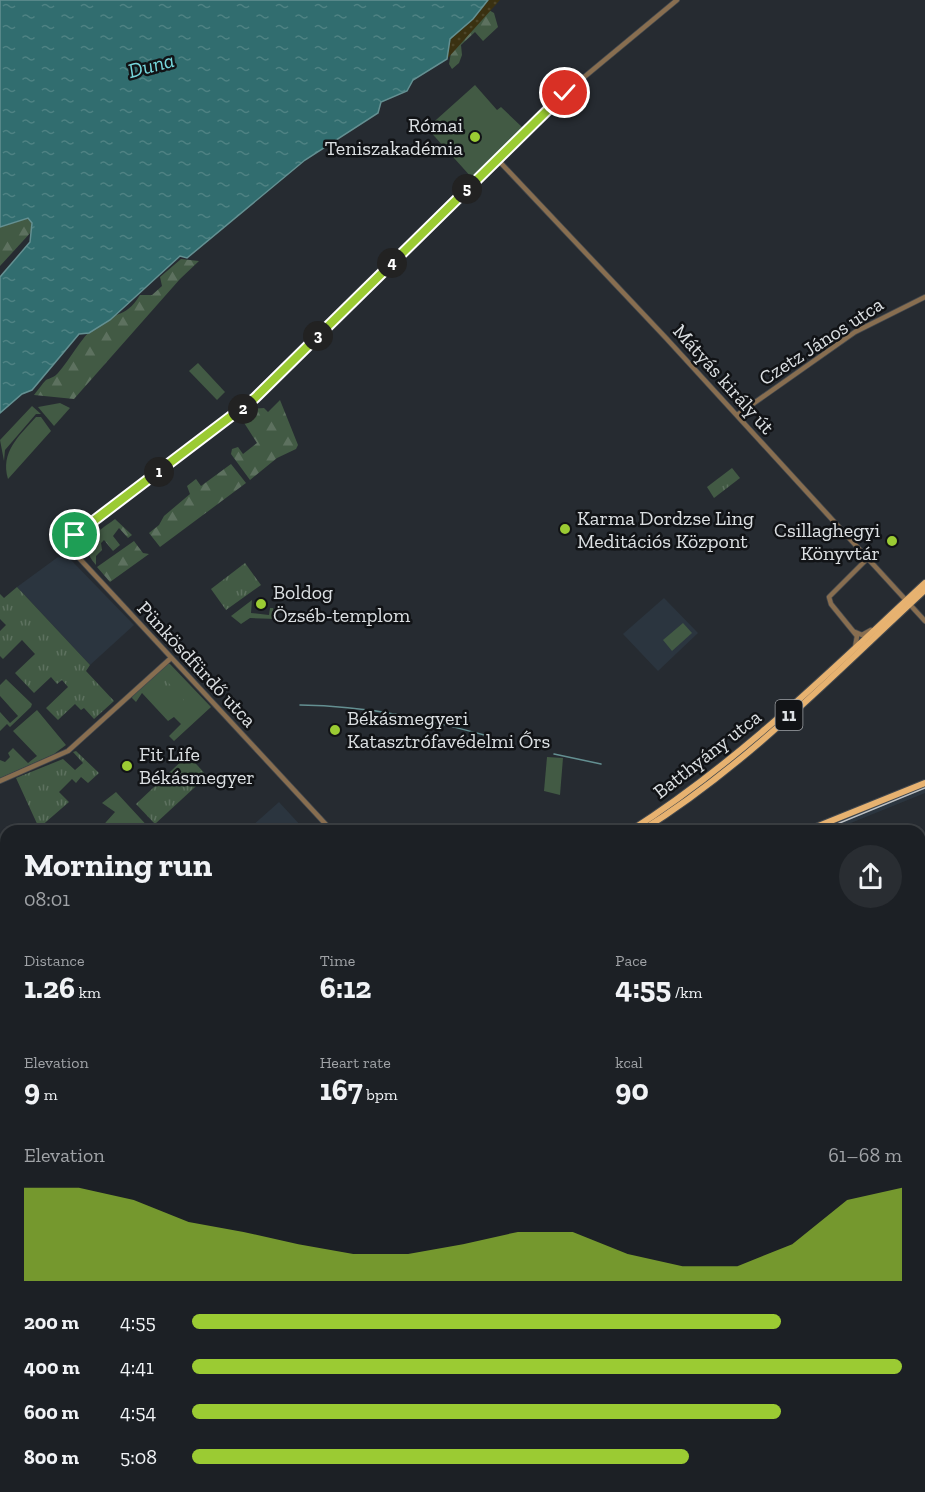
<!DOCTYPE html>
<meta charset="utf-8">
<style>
body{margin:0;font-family:"Zilla Slab",serif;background:#292d32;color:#f1f3f6;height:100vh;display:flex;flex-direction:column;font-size:22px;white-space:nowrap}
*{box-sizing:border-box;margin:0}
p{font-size:20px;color:#a0a3a7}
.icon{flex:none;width:33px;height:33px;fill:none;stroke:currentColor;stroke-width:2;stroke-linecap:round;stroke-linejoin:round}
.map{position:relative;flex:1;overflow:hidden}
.drawer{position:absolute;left:0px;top:825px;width:926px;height:668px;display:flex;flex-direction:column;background:#1c2025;border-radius:18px 18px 0 0;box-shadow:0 2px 4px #0004,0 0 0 2px #3a3e42}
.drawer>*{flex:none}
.pin{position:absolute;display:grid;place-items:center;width:51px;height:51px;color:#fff;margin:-26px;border:3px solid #fff;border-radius:50%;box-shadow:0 2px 6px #0007}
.km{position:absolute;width:30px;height:30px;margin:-15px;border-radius:50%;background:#222;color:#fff;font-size:16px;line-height:30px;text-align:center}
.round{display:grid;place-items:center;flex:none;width:63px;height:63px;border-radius:32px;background:#292d32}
.head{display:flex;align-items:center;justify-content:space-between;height:102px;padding:0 24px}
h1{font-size:33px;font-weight:700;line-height:45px}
.metrics{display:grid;grid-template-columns:repeat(3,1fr);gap:9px;height:102px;padding:6px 24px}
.metrics div{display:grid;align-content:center}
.metrics b{font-size:30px;font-weight:700}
.metrics small{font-size:16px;font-weight:400}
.metrics p{font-size:16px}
.chart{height:168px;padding:12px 24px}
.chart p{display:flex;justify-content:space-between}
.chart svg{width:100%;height:108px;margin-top:6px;fill:#9bcb33;opacity:.7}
ul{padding:0 24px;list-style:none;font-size:20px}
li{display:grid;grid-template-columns:96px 72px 1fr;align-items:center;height:45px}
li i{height:15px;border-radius:8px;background:#9bcb33}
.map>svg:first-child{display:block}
</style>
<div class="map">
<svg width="925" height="1492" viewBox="0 0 925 1492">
<defs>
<pattern id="forest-firs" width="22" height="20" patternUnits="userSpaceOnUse" patternTransform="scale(1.5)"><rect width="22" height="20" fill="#425a44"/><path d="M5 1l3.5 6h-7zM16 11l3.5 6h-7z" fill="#5d715f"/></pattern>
<pattern id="sand-dots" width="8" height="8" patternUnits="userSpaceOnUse" patternTransform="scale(1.5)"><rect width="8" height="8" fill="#3a3111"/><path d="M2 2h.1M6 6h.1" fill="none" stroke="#4d4528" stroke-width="1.8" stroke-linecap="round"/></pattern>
<pattern id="park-tufts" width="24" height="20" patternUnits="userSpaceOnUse" patternTransform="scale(1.5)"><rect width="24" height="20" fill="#425a44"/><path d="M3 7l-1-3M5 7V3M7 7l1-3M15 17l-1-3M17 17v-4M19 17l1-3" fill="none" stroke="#5d715f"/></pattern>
<pattern id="water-ripples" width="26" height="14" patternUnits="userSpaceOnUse" patternTransform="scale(1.5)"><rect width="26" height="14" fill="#316d6f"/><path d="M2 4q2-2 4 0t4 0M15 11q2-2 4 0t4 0" fill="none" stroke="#4e8283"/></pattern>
</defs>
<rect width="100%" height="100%" fill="#262b31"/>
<g fill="#2b353f">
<polygon points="58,557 71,560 134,625 90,665 17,587"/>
<polygon points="664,598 698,633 658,671 623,634"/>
<polygon points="925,786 925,793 831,831 817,831"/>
<polygon points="279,802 302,827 297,831 260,831 261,828 255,831 251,827"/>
</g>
<g fill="#425a44">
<polygon points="475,85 497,110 501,107 523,128 472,178 427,128"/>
<polygon points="198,363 225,392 217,400 189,371"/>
<polygon points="60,403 70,408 54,426 38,407"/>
<polygon points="32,406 41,414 36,414 5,450 4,461 0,440"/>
<path d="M 36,417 L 41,417 L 51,431 L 8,479 C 0,452 19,436 36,417 Z"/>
<polygon points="252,600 251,613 269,615 270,608 273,608 277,619 250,618 241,624 231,616"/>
<polygon points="683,623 692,633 672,651 663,640"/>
<polygon points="166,664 170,664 211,707 174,741 169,736 181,724 174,717 168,721 142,693 136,702 132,698 133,694"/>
<polygon points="6,679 32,704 31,707 10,727 7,724 0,731 0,712 10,723 18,716 0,696 0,685"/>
<polygon points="37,710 66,745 54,754 0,778 0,760 5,762 10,757 8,753 13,748 28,763 37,756 13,731"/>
<polygon points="547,757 563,758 560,795 544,791"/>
<polygon points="116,792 152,831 98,831 115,812 102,803"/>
<path d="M 0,1265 L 4,1282 L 2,1284 C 4,1301 13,1341 0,1353 Z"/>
<polygon points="1,1368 6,1371 6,1486 21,1487 25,1492 0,1492 0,1390 3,1385 0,1380"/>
</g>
<g fill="url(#forest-firs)">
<polygon points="487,9 494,13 498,27 483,41 475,32 461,45 462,55 459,63 452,69 449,64 452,47"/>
<polygon points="28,218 32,223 33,230 0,266 0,227"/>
<path d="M 181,259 L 199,261 L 180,279 L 74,399 L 34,395 C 38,390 42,384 46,380 C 50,378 55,377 58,373 C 71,358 80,339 96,325 C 113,310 124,321 140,295 L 152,295 L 162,286 L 160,277 Z"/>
<polygon points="280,400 298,445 296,449 277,458 250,480 231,454 232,449 238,447 243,454 257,443 241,418 252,409 264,408 268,412"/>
<polygon points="231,464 246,483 160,547 149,533 159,525 164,516 190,494 187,486 196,479 201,486"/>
<path d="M 115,519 L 132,535 L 128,538 L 119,528 L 113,536 L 120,545 L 113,551 L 104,540 L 101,543 L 102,550 L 96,556 L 96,565 C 76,542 98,532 115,519 Z"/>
<polygon points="134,541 143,553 149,554 110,582 97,567"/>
<polygon points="925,1349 925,1492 873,1492 873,1487 920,1486 920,1361"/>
</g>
<polygon fill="url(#sand-dots)" points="488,0 500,0 447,59 450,39 473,19"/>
<g fill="url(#park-tufts)">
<polygon points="732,468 740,478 714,498 707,487"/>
<polygon points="245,563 261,585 226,610 211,589"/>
<polygon points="17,587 90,665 86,671 114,701 94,719 84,708 81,710 75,704 58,720 46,708 68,687 62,680 57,684 51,677 34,693 15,673 35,654 22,640 3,659 0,656 0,631 6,625 0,619 0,594 4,598"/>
<polygon points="166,680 184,700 173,709 155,691"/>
<polygon points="76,751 99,773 88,783 81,777 76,783 72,779 59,792 69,802 39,828 16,778 63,759 75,770 83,763 73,752"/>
<polygon points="188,755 207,776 155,824 136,804"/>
</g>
<polygon fill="url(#water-ripples)" stroke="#649092" stroke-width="1.5" points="0,0 488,0 473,19 450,39 447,59 413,80 407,91 381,102 378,113 305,160 187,258 180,256 110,320 89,333 79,334 32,390 22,394 0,413 0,277 30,242 32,223 28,218 0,227"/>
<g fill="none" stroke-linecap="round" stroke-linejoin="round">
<g stroke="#649092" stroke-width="1.5">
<path d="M 300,705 C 369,706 422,718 488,736"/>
<polyline points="554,754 601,764"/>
</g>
<g stroke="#43484d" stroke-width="6">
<g id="minor">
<polyline points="498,160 666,338 925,621"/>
<polyline points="737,415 855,332 925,297"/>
<polyline points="855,632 862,635 871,630"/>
<polyline points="855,648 857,636 831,604 829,597 868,558"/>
<polyline points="0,781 68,751 171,658"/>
<polyline points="332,831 66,544 246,407 565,93 677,0"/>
<polyline points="920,911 925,908"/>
<polyline points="0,1105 6,1102"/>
</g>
</g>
<g stroke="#43484d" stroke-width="8">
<g id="major">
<path d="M 630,831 C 740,761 830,671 925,583"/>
<path d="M 641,831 C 747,765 834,674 925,590"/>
<polyline points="806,831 925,783"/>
<polyline points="0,1125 6,1122"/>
<polyline points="0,1131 6,1128"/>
<polyline points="0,1162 6,1158"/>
</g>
</g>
<use href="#minor" stroke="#886e50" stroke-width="4.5"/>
<use href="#major" stroke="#e7b270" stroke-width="6"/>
<g stroke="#bdc1c4" stroke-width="1.5">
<polyline points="820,831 925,788"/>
<polyline points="0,1145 6,1141"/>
</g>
</g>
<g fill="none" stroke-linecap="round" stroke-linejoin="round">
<g stroke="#fff" stroke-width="12">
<polyline id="route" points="75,535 255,398 565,93"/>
</g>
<use href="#route" stroke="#9bcb33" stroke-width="8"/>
</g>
<g fill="#9bcb33" stroke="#111316" stroke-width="2">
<circle cx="475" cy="137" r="6"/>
<circle cx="565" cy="529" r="6"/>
<circle cx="892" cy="541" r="6"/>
<circle cx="261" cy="604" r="6"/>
<circle cx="335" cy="730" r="6"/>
<circle cx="127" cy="766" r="6"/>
</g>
<g text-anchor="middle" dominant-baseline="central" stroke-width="5" stroke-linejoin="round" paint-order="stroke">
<rect fill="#111316" stroke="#9fa2a6" stroke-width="1.5" x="775.5" y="700" width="27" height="30" rx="4.5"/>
<g font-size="18" font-weight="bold" fill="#dce0e3">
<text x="789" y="715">11</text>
</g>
<g font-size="20" fill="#dce0e3" stroke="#111316" text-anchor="start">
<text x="463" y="125" text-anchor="end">Római<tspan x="463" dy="23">Teniszakadémia</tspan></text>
<text x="577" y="518">Karma Dordzse Ling<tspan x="577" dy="23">Meditációs Központ</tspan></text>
<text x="880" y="530" text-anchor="end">Csillaghegyi<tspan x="880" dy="23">Könyvtár</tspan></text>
<text x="273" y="592">Boldog<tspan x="273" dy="23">Özséb-templom</tspan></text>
<text x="347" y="718">Békásmegyeri<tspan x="347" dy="23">Katasztrófavédelmi Őrs</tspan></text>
<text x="139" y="754">Fit Life<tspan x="139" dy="23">Békásmegyer</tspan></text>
</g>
<g font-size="20" fill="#dce0e3" stroke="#111316">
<text transform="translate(821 341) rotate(-33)">Czetz János utca</text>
<text transform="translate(724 379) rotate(48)">Mátyás király út</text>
<text transform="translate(197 664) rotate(47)">Pünkösdfürdő utca</text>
<text transform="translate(707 754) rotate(-38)">Batthyány utca</text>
</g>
<g font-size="21" font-style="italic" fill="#77d8dd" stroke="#111316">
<text transform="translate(151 65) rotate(-15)">Duna</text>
</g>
</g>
</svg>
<div class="pin" style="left:75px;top:535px;background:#1e9e55"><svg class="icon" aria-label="arrive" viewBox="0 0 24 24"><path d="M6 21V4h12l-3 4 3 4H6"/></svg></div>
<div class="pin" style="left:565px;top:93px;background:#d93025"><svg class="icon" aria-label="check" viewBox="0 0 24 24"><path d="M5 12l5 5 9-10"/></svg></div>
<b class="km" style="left:159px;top:472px">1</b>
<b class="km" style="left:243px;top:409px">2</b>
<b class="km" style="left:318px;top:336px">3</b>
<b class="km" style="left:392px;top:263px">4</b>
<b class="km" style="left:467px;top:189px">5</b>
<section class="drawer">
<div class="head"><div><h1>Morning run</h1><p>08:01</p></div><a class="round"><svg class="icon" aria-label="share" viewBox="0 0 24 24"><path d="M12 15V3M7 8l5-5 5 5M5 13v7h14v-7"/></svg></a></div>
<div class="metrics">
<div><p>Distance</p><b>1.26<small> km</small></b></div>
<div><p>Time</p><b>6:12</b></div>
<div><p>Pace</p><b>4:55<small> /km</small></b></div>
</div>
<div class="metrics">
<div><p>Elevation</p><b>9<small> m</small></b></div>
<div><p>Heart rate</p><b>167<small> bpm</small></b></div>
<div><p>kcal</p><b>90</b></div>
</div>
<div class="chart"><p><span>Elevation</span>61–68 m</p>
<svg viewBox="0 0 160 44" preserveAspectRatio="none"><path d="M0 44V6L10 6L20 11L30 20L40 24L50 29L60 33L70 33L80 29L90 24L100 24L110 33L120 38L130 38L140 29L150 11L160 6V44z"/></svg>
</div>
<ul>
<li><b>200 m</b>4:55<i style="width:83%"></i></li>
<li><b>400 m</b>4:41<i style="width:100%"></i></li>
<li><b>600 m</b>4:54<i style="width:83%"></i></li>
<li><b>800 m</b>5:08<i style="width:70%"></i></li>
</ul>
</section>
</div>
